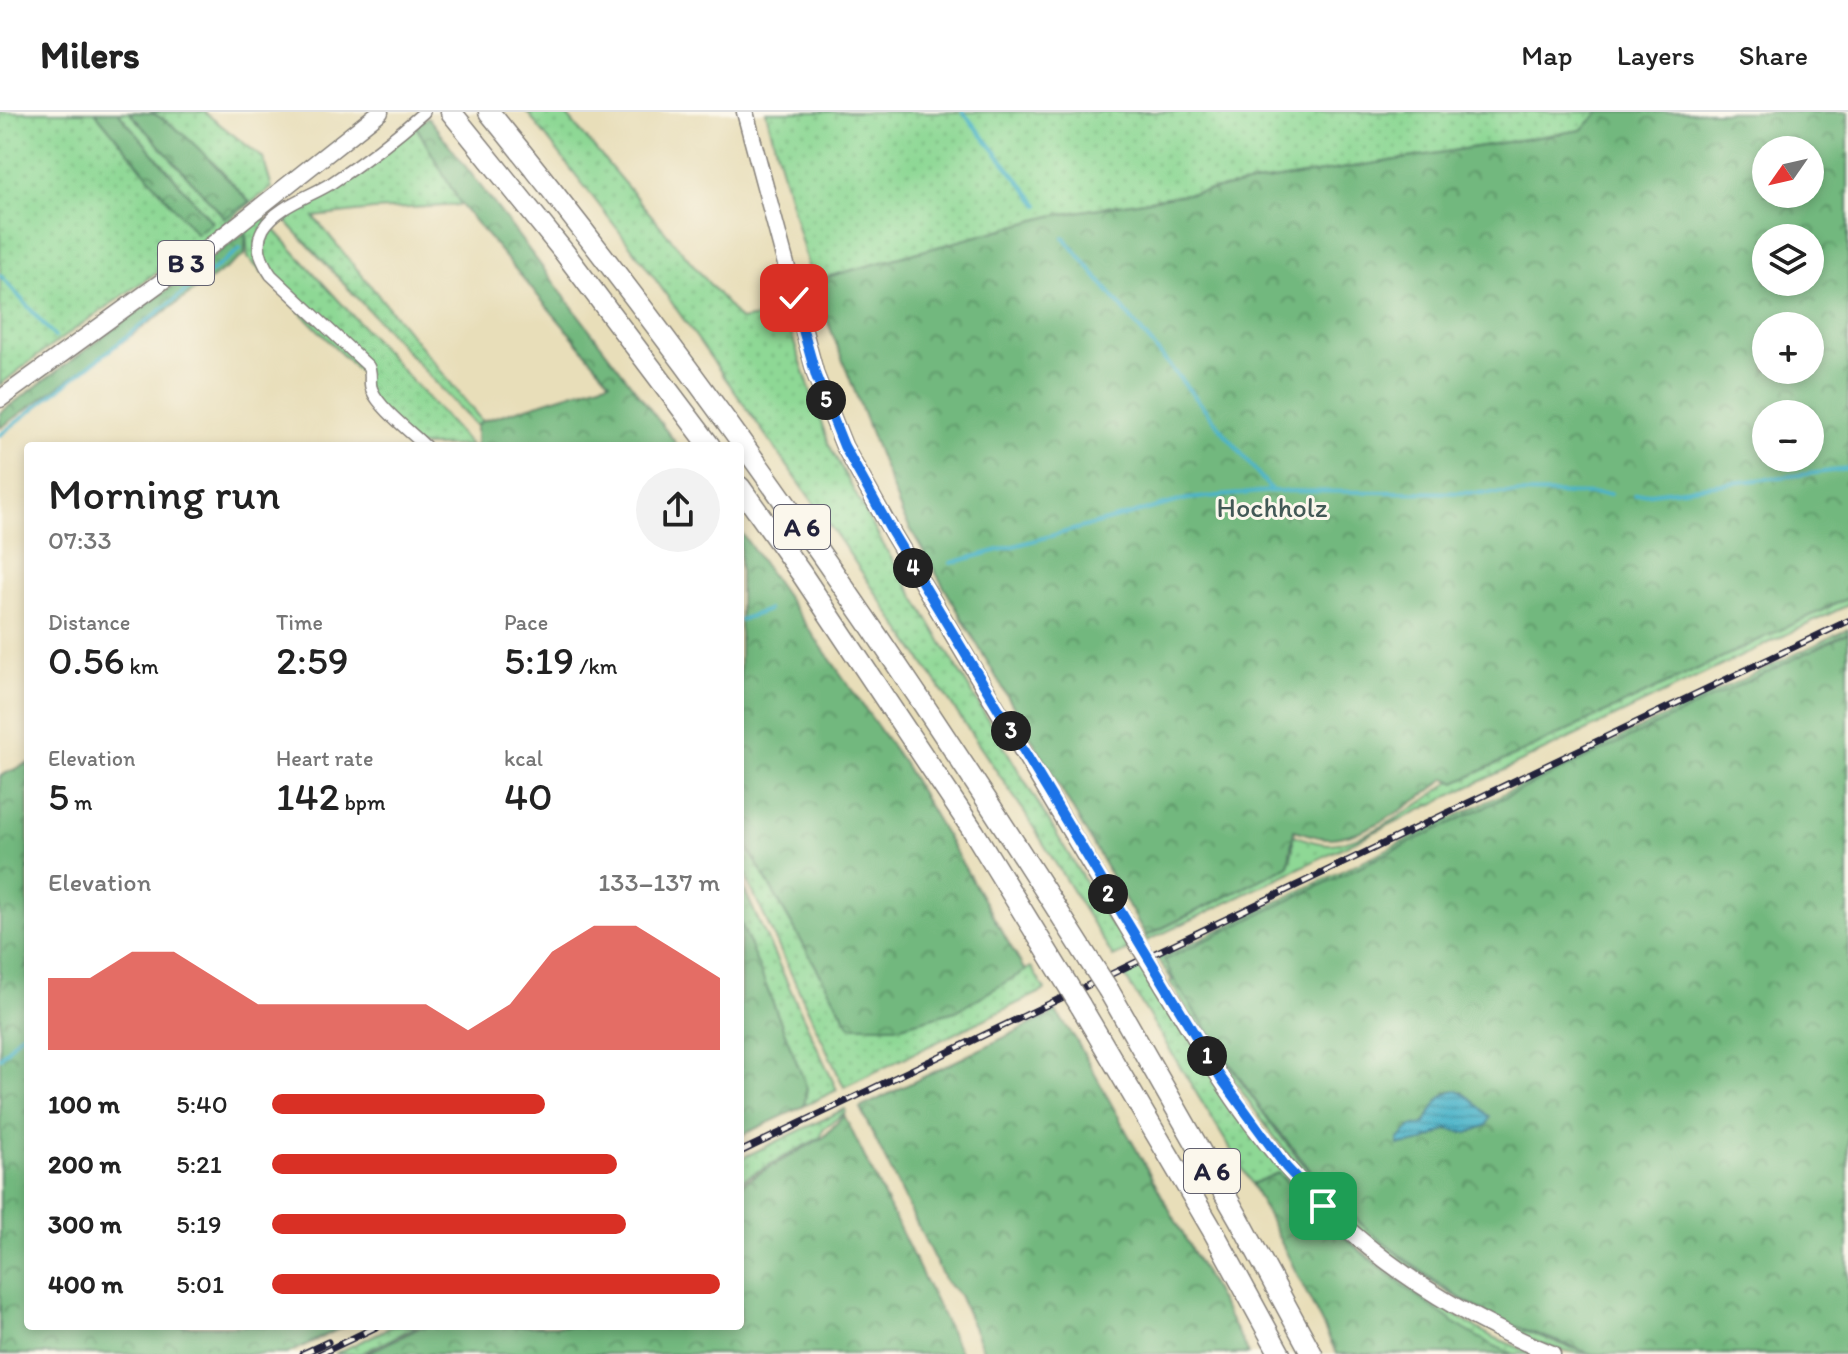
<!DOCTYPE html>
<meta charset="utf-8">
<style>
body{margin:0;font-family:Itim,sans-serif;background:#f2f2f2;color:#222;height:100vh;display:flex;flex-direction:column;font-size:30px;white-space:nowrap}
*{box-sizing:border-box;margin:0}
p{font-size:26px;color:#767676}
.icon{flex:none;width:44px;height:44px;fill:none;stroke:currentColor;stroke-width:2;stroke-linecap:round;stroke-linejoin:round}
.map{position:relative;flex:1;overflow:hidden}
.panel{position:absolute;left:24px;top:330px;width:720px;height:888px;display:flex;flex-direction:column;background:#fff;border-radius:8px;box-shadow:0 4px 12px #0003}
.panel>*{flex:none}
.needle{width:52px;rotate:236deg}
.buttons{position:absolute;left:1752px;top:24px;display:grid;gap:16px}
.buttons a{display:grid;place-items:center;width:72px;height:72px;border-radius:50%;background:#fff;box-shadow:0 4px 12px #0003;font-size:40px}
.pin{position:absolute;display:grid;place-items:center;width:68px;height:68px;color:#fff;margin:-34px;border-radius:16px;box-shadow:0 4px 12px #0006}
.km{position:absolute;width:40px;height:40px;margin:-20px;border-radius:50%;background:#222;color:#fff;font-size:22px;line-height:40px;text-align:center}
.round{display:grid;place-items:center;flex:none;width:84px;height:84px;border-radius:42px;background:#f2f2f2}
.head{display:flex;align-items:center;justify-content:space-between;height:136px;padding:0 24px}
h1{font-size:44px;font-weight:600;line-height:60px}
.metrics{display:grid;grid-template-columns:repeat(3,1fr);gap:12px;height:136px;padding:8px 24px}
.metrics div{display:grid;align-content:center}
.metrics b{font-size:40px;font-weight:600}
.metrics small{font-size:22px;font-weight:400}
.metrics p{font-size:22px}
.chart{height:224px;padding:16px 24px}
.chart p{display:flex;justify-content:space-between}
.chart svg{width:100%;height:144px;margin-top:8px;fill:#d93025;opacity:.7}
ul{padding:0 24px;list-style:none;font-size:26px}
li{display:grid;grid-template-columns:128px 96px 1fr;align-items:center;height:60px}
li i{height:20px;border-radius:10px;background:#d93025}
header{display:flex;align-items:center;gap:48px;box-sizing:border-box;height:112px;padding:0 40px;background:#fff;border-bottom:2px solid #e0e0e0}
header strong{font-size:38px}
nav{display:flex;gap:44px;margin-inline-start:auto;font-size:28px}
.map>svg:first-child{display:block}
</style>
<header>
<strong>Milers</strong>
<nav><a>Map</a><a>Layers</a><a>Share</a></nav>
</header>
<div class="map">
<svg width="1848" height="1242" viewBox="0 0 1848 1242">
<defs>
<pattern id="grass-dots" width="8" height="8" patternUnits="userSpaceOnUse" patternTransform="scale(2)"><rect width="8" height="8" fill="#8ed895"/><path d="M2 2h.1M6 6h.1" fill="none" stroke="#7ab981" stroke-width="1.8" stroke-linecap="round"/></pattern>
<pattern id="forest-crowns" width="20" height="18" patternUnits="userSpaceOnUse" patternTransform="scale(2)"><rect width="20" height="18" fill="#72b87e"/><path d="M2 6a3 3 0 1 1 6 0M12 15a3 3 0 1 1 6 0" fill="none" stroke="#5d9568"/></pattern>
<pattern id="water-rules" width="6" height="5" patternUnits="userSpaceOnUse" patternTransform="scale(2)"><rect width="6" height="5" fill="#4bb4c9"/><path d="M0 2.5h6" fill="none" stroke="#3e92a4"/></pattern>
</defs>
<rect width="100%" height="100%" fill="#fbf7ec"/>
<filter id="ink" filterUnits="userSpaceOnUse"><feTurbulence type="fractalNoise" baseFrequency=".0125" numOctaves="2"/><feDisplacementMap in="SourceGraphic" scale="16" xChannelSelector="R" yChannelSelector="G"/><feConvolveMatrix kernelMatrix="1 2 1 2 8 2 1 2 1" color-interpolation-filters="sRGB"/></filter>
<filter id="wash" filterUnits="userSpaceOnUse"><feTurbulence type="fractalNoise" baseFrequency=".006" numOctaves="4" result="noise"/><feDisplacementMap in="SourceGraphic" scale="32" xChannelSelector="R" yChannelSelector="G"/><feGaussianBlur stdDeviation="1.8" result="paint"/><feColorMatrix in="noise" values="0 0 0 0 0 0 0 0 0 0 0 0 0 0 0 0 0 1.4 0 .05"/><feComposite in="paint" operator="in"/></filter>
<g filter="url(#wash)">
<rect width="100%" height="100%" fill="#e8deb9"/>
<g fill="url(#grass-dots)" stroke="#587d68" stroke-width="2">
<path d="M 0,0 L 98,0 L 212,110 L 118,0 L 129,0 L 225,106 L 249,89 L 211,48 L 152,0 L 204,0 L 263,46 L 272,76 C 246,92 225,114 199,131 C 132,178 64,222 0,273 Z"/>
<polygon points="527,0 564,0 740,208 784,201 829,333 880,427 1112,815 1116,814 1130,837 1113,845 1021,695 842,431 643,150"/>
<polygon points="766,0 1600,0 1581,18 1051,104 812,169"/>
<polygon points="416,14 461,93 373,98 314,105 482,309 476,314 282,105 306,89 320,89"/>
<polygon points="262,104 471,334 406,334 363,289 360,261 248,146 246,120"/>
<path d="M 1848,486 L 1848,493 L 1147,829 L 1145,825 L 1288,754 L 1293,737 L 1293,723 C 1304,727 1317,732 1329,732 C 1366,730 1423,691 1451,669 L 1456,671 Z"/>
<path d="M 1848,517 L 1848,521 L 1164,848 L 1175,870 C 1214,929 1252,990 1297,1045 C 1374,1137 1476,1210 1592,1242 C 1551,1242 1508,1217 1474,1196 C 1437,1174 1400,1153 1367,1125 C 1284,1054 1229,960 1170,870 L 1172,868 L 1158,847 Z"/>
<polygon points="740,722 850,914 956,899 1031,855 1045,878 844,975 740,752"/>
<polygon points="740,769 837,978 804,994 807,976 740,809"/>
<polygon points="1141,855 1319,1099 1358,1136 1402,1169 1447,1199 1493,1225 1534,1242 1513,1242 1490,1233 1444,1206 1356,1138 1278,1061 1252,1072 1124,863"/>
<polygon points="845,997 846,1000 823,1017 821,1025 740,1069 740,1047"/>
<polygon points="393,1214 418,1214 360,1242 335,1242"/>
</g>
<g fill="url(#forest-crowns)" stroke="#4a6d5c" stroke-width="2" fill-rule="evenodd">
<polygon points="98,0 118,0 212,110 196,122 96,1"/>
<path d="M 129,0 C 137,0 147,0 154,2 C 185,17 225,64 249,90 L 225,106 Z"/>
<path d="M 1600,0 L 1848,0 L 1848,486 L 1456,671 L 1446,666 C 1418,689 1367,724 1331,726 C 1318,727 1306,721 1294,718 L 1288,754 L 1146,824 L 903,404 L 812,169 L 1051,104 L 1581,18 ZM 1810,38 L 1810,82 L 1766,82 L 1766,38 ZM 1810,126 L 1810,170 L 1766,170 L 1766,126 ZM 1766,214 L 1810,214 L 1810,258 L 1766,258 ZM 1810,302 L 1810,346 L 1766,346 L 1766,302 Z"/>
<polygon points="428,5 678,334 476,334 476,314 482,309 610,269 461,93 416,14"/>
<polygon points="246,120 245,143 0,316 0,301"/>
<polygon points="740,419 904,652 1025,859 956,899 901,914 850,914 740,722"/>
<path d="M 1848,521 L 1848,1242 L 1592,1242 L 1501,1209 L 1457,1184 L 1414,1154 L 1371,1121 L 1332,1084 L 1265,1003 L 1175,870 L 1164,848 ZM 1463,980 L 1489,1005 C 1464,1034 1468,1011 1449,1017 C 1433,1021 1432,1031 1411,1030 L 1430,1003 Z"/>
<polygon points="28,651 28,1214 345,1214 287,1242 0,1242 0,664"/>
<polygon points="740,809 807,976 804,994 740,1024"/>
<polygon points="1056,900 1075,926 1249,1242 985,1242 959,1183 945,1169 860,996"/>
<polygon points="844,1003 961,1242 365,1242 423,1214 740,1214 740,1072 824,1025"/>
<path d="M 1278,1061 C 1322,1107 1367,1147 1418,1185 C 1448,1207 1477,1228 1513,1242 L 1337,1242 L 1252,1072 Z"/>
</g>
<path fill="url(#water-rules)" stroke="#366b82" stroke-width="2" d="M 1457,978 L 1468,984 L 1490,1005 L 1487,1013 L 1468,1021 L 1447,1017 L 1422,1030 L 1398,1033 L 1398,1028 L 1412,1014 L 1425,1012 C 1433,998 1439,980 1457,978 Z"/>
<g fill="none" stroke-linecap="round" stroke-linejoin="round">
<g stroke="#4bb4c9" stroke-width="4">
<polyline points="963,0 1039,93"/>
<polyline points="1064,125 1272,379"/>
<polyline points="0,163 55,225"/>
<polyline points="0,323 240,137"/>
<polyline points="1634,383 1848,357"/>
<polyline points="951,451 1187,387 1272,379 1610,382"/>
<polyline points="740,508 768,498"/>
<polyline points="0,946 28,914"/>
</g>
</g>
</g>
<g filter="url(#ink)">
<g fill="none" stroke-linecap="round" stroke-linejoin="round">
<g stroke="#85807a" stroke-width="14">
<path id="minor" d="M 424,0 C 395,26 362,51 330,72 C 309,85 277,94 263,117 C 254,133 261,149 271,163 L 368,254 C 373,262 368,270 372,278 C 379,296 411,320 425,334"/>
</g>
<g stroke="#85807a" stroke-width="19">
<g id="secondary">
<polyline points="745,0 816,264 844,334 893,422 1134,826"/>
<path d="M 1154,858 C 1186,910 1216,963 1252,1012 C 1333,1121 1428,1190 1552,1242"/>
</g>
</g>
<g stroke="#85807a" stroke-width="19">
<polyline id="primary" points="0,287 208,136 380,0"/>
</g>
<g stroke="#85807a" stroke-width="23">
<g id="motorway">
<polyline points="451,0 564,140 710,334"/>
<path d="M 489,0 C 708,269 905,555 1089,848"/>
<polyline points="740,375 801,461 974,720 1061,862"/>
<polyline points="1109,879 1239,1107 1312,1242"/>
<polyline points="1080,893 1213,1119 1280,1242"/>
</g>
</g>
<use href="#minor" stroke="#fff" stroke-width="11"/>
<use href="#secondary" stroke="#fff" stroke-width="16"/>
<use href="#primary" stroke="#fff" stroke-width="16"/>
<use href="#motorway" stroke="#fff" stroke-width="20"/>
<g stroke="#22223b" stroke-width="7">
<g id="rail">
<polyline points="740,1040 1848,509"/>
<polyline points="302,1242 328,1230"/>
<polyline points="320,1242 378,1214"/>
</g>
</g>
<use href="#rail" stroke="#fbf7ec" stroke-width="4" stroke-dasharray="12" stroke-linecap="butt"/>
<g stroke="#85807a" stroke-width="19" stroke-linecap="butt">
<polyline id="secondary-bridge" points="1134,826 1154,858"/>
</g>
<g stroke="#85807a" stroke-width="23" stroke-linecap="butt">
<g id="motorway-bridge">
<polyline points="1089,848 1109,879"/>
<polyline points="1061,862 1080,893"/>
</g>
</g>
<use href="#secondary-bridge" stroke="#fff" stroke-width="16"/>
<use href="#motorway-bridge" stroke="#fff" stroke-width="20"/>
</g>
</g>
<g fill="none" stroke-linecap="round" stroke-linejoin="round" filter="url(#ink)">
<g stroke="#fff" stroke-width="16">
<polyline id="route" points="794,186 816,264 844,334 893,422 1221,966 1286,1055 1323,1094"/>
</g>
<use href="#route" stroke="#1a73e8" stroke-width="10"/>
</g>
<g text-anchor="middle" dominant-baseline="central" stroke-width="6" stroke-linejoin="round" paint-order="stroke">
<g fill="#fbf7ec" stroke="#636270" stroke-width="2">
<rect x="158" y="129" width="56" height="44" rx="6"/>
<rect x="774" y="393" width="56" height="44" rx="6"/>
<rect x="1184" y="1037" width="56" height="44" rx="6"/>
</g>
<g font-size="26" font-weight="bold" fill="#22223b">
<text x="186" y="151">B 3</text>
<text x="802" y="415">A 6</text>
<text x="1212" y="1059">A 6</text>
</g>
<g font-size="28" fill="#425956" stroke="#fbf7ec">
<text x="1272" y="395">Hochholz</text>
</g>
</g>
</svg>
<div class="buttons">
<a><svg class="needle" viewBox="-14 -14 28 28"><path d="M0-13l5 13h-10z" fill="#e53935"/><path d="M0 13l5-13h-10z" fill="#767676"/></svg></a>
<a><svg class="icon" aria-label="layers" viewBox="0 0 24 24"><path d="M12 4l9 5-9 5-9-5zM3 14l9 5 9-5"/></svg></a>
<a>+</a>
<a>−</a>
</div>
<div class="pin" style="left:1323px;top:1094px;background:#1e9e55"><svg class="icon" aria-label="arrive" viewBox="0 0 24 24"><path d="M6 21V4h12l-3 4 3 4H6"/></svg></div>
<div class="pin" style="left:794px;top:186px;background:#d93025"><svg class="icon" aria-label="check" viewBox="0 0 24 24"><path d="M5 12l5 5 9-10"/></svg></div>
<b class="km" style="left:1207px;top:944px">1</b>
<b class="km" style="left:1108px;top:782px">2</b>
<b class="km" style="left:1011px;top:619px">3</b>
<b class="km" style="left:913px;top:456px">4</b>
<b class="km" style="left:826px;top:288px">5</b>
<section class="panel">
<div class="head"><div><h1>Morning run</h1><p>07:33</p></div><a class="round"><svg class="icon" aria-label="share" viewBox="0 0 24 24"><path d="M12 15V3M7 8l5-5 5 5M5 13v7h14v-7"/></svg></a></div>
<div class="metrics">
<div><p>Distance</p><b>0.56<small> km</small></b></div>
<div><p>Time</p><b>2:59</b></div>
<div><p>Pace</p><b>5:19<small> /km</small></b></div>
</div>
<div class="metrics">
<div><p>Elevation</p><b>5<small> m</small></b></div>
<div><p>Heart rate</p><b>142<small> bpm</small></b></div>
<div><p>kcal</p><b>40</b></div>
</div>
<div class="chart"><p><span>Elevation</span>133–137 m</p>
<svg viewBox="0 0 160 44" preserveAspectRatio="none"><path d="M0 44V22L10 22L20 14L30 14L40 22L50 30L60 30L70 30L80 30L90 30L100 38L110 30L120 14L130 6L140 6L150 14L160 22V44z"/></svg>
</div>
<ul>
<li><b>100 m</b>5:40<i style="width:61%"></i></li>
<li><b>200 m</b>5:21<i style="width:77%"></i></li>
<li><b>300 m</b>5:19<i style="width:79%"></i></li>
<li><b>400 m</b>5:01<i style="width:100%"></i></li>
</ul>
</section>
</div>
